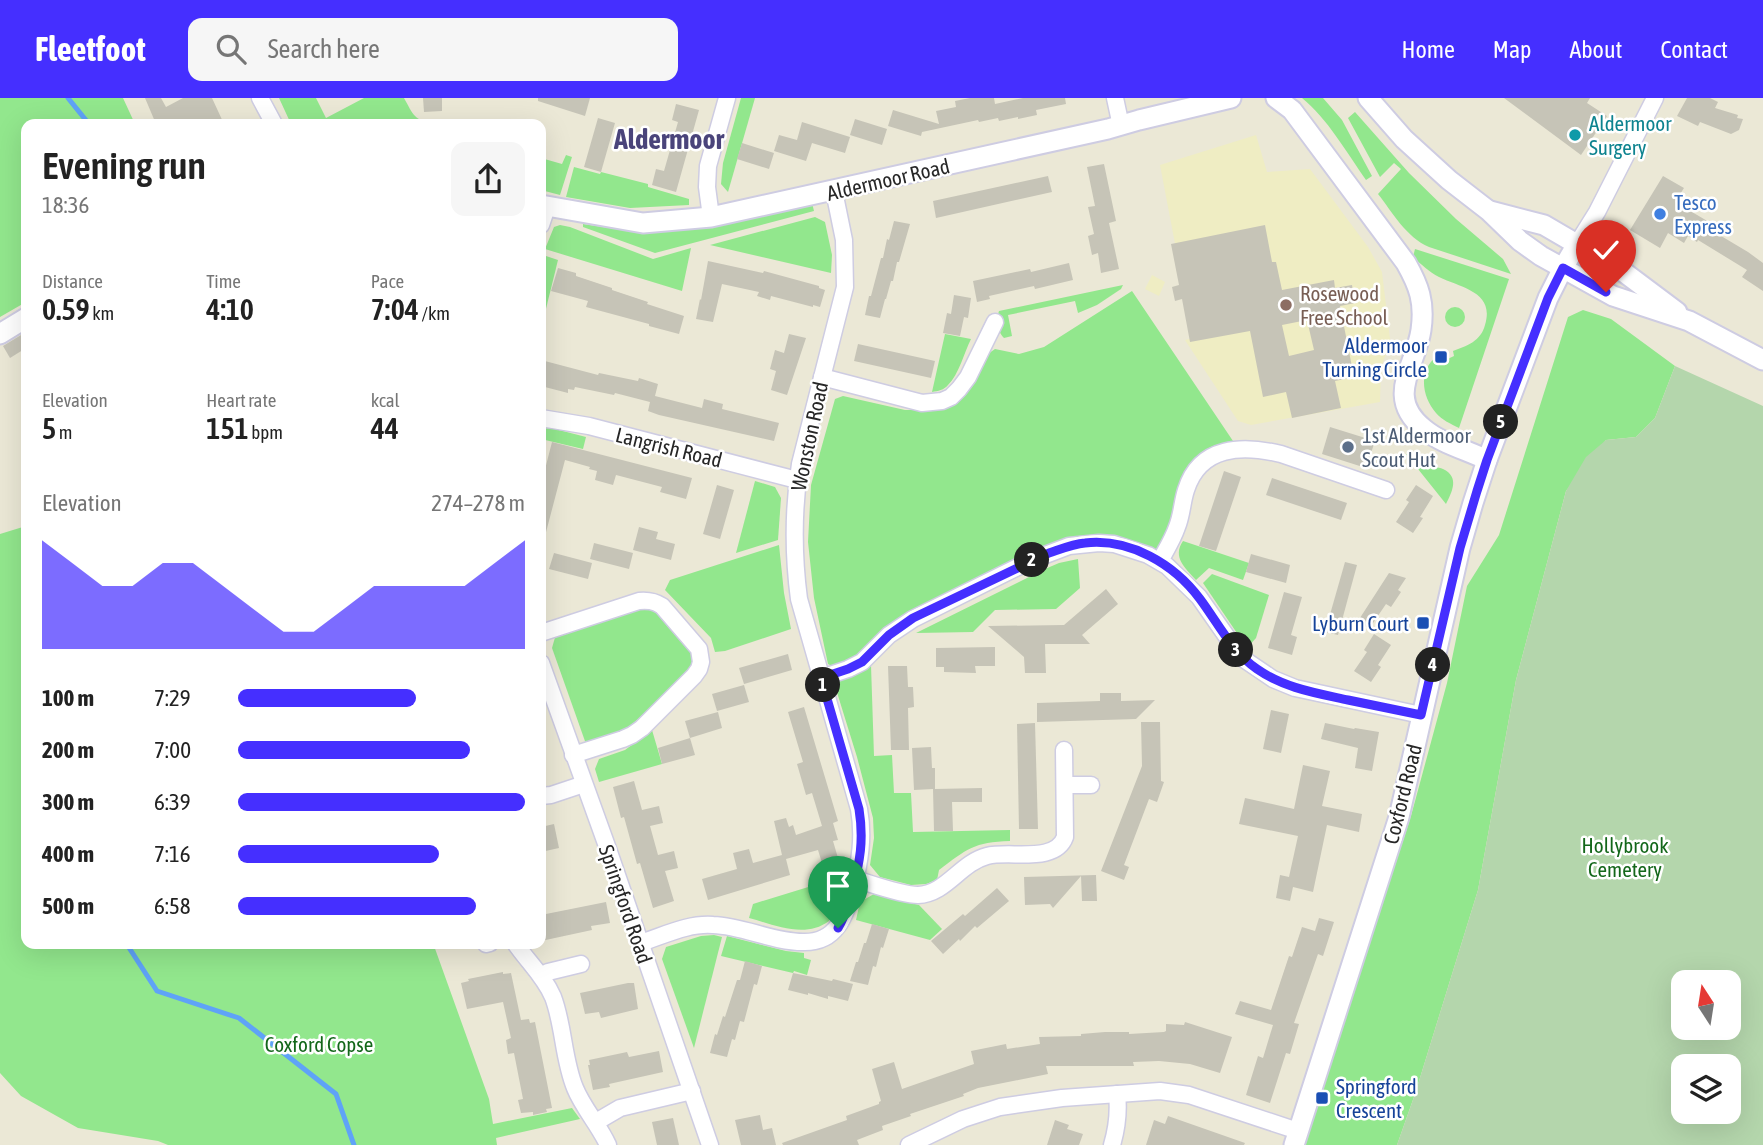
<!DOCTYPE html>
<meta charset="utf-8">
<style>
body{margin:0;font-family:"Asap Condensed",sans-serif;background:#f6f6f6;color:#222;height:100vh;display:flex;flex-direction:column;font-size:26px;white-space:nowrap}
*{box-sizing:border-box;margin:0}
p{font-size:23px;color:#767676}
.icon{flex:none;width:38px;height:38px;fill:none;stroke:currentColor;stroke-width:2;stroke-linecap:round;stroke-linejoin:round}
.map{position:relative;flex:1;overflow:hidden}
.panel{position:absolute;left:21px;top:21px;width:525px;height:830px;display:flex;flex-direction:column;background:#fff;border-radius:14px;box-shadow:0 7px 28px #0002}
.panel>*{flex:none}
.needle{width:46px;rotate:348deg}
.controls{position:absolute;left:1671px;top:872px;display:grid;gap:14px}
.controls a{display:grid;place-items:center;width:70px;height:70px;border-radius:14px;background:#fff;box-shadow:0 7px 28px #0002;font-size:35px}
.pin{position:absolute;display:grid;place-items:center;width:60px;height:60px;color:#fff;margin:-72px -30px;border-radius:50% 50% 50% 0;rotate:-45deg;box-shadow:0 0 7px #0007}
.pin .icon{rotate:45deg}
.km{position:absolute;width:35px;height:35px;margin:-18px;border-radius:50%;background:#222;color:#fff;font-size:19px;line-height:35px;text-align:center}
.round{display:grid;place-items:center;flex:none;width:74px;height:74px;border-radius:14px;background:#f6f6f6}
.headline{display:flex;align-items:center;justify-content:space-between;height:119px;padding:0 21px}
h1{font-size:38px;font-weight:600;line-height:52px}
.figures{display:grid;grid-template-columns:repeat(3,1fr);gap:10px;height:119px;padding:7px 21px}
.figures div{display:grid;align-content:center}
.figures b{font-size:30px;font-weight:600}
.figures small{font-size:19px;font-weight:400}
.figures p{font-size:19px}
.chart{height:196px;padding:14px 21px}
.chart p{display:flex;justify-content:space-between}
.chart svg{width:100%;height:126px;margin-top:7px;fill:#452fff;opacity:.7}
ul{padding:0 21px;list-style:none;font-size:23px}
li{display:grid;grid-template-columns:112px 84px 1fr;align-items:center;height:52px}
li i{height:18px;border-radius:9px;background:#452fff}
header{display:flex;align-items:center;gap:42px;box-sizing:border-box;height:98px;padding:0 35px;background:#452fff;color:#fff}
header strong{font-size:33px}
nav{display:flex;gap:38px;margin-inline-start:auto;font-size:24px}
.search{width:490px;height:63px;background:#f6f6f6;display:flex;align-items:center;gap:18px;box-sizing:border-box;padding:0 24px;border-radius:14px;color:#767676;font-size:26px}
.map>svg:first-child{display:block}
</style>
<header>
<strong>Fleetfoot</strong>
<div class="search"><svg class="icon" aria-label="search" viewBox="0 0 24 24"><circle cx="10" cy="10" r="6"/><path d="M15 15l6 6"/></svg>Search here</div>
<nav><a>Home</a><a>Map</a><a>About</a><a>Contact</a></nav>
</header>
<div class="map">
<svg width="1763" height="1047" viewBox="0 0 1763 1047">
<rect width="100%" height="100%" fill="#ebe8d6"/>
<g fill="#efedc3">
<polygon points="1256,37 1267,74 1310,71 1368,149 1382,174 1390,241 1389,248 1381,269 1380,304 1251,327 1238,323 1185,242 1193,240 1160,67"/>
<polygon points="1152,177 1165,184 1159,198 1145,191"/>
</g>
<g fill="#92e78d">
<polygon points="0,0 123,0 135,26 26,26 26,204 0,219"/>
<path d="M 279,0 L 316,0 L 326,20 L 364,0 L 404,0 C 413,16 414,23 434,25 L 435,26 L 291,26 Z"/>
<polygon points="741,0 755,0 728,94 721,86 723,65"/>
<path d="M 1302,0 L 1323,0 L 1342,22 L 1372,78 L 1366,82 C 1347,55 1327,20 1302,0 Z"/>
<path d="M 1355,14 L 1409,75 L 1456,121 L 1503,161 L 1511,176 L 1429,149 C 1406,139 1393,115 1378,96 L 1401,71 L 1394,65 L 1380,79 L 1348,20 Z"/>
<polygon points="566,57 572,59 560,97 541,92 541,60 562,66"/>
<polygon points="574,69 600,76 601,74 648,86 648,89 689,101 689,107 630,110 566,99"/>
<polygon points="812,105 814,113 655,155 583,129 583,126 616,131 645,132"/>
<polygon points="815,119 825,124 832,157 831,175 710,147"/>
<polygon points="560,127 570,129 653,161 691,150 682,193 545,151 554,129"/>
<path d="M 1415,151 L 1509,181 L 1459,330 C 1451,326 1442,322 1436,315 C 1422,299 1418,273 1436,259 L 1439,265 L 1454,258 L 1453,253 C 1467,248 1481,243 1485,227 C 1495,194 1462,190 1439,179 C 1429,174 1421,166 1413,159 Z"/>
<polygon points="543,157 558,162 541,231 541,163"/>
<path d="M 1123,187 L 1121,191 L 1097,207 L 1078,215 L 1075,203 L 1008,217 L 1012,238 L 1004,240 C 997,233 996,222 999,213 Z"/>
<path d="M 1132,193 L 1233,343 C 1226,345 1218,346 1211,349 C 1178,364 1172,415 1166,447 L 1160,454 L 1059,444 L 854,563 L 836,570 L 828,566 L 814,500 L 808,444 L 811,387 L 835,301 L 843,298 L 905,312 L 928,312 L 957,302 L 975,284 L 985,258 L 995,251 L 1019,256 L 1044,249 Z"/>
<circle cx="1455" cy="219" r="10"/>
<polygon points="1583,212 1611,221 1675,268 1655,320 1636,339 1606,342 1566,393 1516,582 1478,792 1415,996 1397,1047 1303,1047 1411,718 1447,585 1467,488 1499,437 1568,219"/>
<path d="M 945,236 L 971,241 C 964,255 959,276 948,287 C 944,292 938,293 932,294 Z"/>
<polygon points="541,330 555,331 586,339 583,351 541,341"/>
<path d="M 1406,356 C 1415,356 1419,361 1427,366 C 1432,369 1438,369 1443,371 C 1460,379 1452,394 1446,406 Z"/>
<polygon points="755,383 775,389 781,400 778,442 736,455"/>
<polygon points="26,428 26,845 433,845 489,1001 493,1026 572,1010 580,1021 496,1040 497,1047 168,1047 158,1043 78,1030 21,998 0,975 0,436"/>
<path d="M 1183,443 L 1249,465 L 1243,482 L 1209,470 L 1196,482 C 1185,470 1172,459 1183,443 Z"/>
<polygon points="779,447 784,495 791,531 725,553 715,554 711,540 665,492 670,482"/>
<polygon points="1078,461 1080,490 1056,511 995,512 973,534 916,535 1045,471 1059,465"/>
<polygon points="1212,476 1269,497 1256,540 1247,550 1203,485"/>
<polygon points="640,508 656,511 692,552 693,567 686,578 629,629 619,635 586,646 552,550 556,536"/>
<path d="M 871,567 L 874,658 L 892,657 L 894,695 L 911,695 L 913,734 L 1010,732 L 1010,743 C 974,744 967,751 939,772 L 937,782 L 926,786 L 911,787 L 880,779 L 870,767 L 874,740 L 873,720 L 857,659 L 835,588 C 842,577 861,575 871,567 Z"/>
<polygon points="652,632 662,666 599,684 595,671 599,661 625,652"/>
<path d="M 844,778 L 829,823 C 805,841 775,827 749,820 L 753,806 Z"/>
<polygon points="874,796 919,807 942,831 930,842 856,822 860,804"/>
<polygon points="714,837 722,839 694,950 662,861 666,849 701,838"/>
<polygon points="727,838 786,853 804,855 804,860 811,862 807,877 794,873 793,875 721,858"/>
</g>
<path fill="#b4d6ac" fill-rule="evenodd" d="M 1675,268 L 1763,308 L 1763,1047 L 1397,1047 L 1415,996 L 1478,792 L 1516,582 L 1566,393 L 1586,359 L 1606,342 L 1636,339 L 1655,320 ZM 1684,884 L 1729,884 L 1729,929 L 1684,929 ZM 1684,968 L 1729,968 L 1729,1013 L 1684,1013 Z"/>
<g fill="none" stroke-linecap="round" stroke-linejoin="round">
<g stroke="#5fa3f7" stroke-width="5">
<polyline points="68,0 89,26"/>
<polyline points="126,845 157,893 239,920 336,996 354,1047"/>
</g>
</g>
<g fill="#c6c4b7" fill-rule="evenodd">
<polygon points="145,0 161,0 166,9 183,0 212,0 224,26 156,26"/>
<polygon points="423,0 442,0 442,13 424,14"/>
<polygon points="538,0 590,0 585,18 538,3"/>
<polygon points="970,0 994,0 995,6 1023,0 1065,0 1066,6 1036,12 1037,17 1018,21 1018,19 999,23 998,20 979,24 978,22 922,34 921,38 888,28 893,12 939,26 936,13 956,9 955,3"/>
<polygon points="1504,0 1590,0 1587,5 1607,18 1581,57"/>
<polygon points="1687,0 1710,0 1718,4 1715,10 1738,17 1737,20 1743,21 1739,32 1731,36 1700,24 1698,28 1677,18"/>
<polygon points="676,6 699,12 676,94 652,87 656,71 664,73 678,24 672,22"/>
<polygon points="598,20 615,25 601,74 584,69"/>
<polygon points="855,21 887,31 882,47 850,37"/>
<polygon points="802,24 850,39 845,55 812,45 806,63 774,53 779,37 797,42"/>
<polygon points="742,45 774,55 769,71 737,61"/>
<polygon points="1104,66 1116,123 1109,125 1119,171 1101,175 1098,155 1092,157 1088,138 1094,136 1088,109 1095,108 1087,69"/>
<polygon points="1048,78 1052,94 936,120 933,103"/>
<polygon points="1663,78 1684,90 1675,104 1709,124 1706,129 1748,154 1763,165 1763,193 1742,179 1747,172 1698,142 1697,144 1688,138 1684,145 1668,135 1660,150 1630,132"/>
<polygon points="894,123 910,126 899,164 897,164 893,183 891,183 886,201 885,201 880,220 865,217 869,198 871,198 881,160 883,160 887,141 889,142"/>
<path d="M 1265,127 L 1272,164 L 1276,164 L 1282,192 L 1334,182 L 1335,190 L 1352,187 L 1355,205 L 1340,208 L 1354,279 L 1335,283 L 1341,310 L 1292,320 L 1286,294 L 1263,299 L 1250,233 L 1190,244 L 1182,201 L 1175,203 L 1172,189 L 1179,187 L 1171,146 ZM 1307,222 L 1314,252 L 1289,258 L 1282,227 Z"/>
<polygon points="708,163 763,175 764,173 819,188 819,190 825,192 820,209 813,207 813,209 771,198 770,202 757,198 759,194 722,186 713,224 696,221 700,201 701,202"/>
<polygon points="1069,165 1073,182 1035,191 1034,188 989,198 990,201 977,204 973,183 1030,171 1031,174"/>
<polygon points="558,170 576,175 576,178 612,190 612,192 648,204 647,206 684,218 679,236 649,228 649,226 586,209 588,203 551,193"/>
<polygon points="954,197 971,200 968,220 964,219 960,238 943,235 947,215 951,216"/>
<polygon points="26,234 26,250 10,260 3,248"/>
<polygon points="789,236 806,240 787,297 771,292 776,273 770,271 775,252 784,255"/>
<polygon points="858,246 935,263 931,280 854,263"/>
<polygon points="541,262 598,277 599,275 638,283 639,280 658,286 655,298 702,310 704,301 723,306 722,311 779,325 774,343 659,317 648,313 650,304 615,295 614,297 575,289 574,292 568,291 568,295 541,288"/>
<polygon points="1330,329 1375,343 1366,370 1322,356"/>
<polygon points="552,344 692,380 686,401 660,394 662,389 616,377 613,387 595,382 597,373 589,371 590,369 565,362 545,438 541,437 541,387"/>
<polygon points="1224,373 1241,379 1216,453 1199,448"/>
<polygon points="1272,380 1347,405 1341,422 1266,397"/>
<polygon points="717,387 734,392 720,441 703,436"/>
<polygon points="1416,387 1433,398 1420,419 1423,420 1413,435 1396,424 1409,404 1406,402"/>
<polygon points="639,429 658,434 656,441 675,446 671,462 633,452"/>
<polygon points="594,445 633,455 629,471 590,461"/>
<polygon points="554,455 592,465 588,481 549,471"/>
<polygon points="1251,456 1290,467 1286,485 1246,474"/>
<polygon points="1345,464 1357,467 1338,537 1325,534"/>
<polygon points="1389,475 1406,480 1398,492 1401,494 1391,509 1386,506 1369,531 1358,523"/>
<polygon points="1106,491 1118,506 1082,537 1090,546 1045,546 1046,575 1025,575 1024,559 988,528 1064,527"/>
<polygon points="1284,494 1302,499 1291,537 1297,539 1292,557 1268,550"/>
<polygon points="1374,536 1391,547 1378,567 1381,569 1371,584 1354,573 1367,554 1364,552"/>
<polygon points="995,549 995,568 975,568 976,575 944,574 944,569 936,569 936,550"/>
<polygon points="788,556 792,572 744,586 739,570"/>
<polygon points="888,568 907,568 908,589 913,589 914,609 908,610 909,652 891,652"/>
<polygon points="744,587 749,604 717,613 712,596"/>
<polygon points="1100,595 1121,595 1121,603 1155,602 1136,621 1037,624 1037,605 1100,603"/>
<polygon points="804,609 838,723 833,725 838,742 833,743 838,760 822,765 818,752 786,761 790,777 708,802 702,781 737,771 733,755 749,751 753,765 782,757 774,723 786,720 789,729 793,727 796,737 822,728 812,695 806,697 797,666 803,664 788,614"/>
<polygon points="1271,612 1289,616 1281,655 1263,651"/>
<polygon points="718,614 722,630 690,640 685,623"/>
<polygon points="1141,624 1160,624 1161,683 1164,684 1157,704 1149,701 1124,767 1129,769 1124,782 1101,773 1142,668"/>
<polygon points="1035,625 1038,731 1019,731 1017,626"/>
<polygon points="1325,625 1354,631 1355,630 1379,634 1372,673 1355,670 1358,650 1321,641"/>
<polygon points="690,640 695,657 662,666 658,650"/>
<polygon points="931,649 932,670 935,670 935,691 982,690 982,704 952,704 953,733 934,733 933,691 914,692 912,650"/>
<polygon points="1303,667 1330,673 1322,708 1362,716 1359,734 1327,727 1313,794 1293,789 1290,803 1276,800 1280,777 1289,779 1298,738 1239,726 1245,700 1294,711"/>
<polygon points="634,683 642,712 659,708 663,725 650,728 658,757 674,753 678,770 665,773 674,803 653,810 640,765 637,766 624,719 621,720 613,689"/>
<polygon points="554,726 559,750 541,754 541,729"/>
<polygon points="1096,777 1097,803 1082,803 1081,778 1053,810 1050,806 1025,807 1024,779"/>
<polygon points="997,790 1009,803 977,830 975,828 960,843 959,841 943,856 931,843 963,816 965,818"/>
<polygon points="606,804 610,825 591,828 592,832 541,843 541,817"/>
<polygon points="1319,820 1334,824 1323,858 1318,856 1294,925 1299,926 1290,956 1286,955 1270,1005 1246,997 1258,958 1263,960 1273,927 1235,916 1240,903 1271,912 1289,858 1292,859 1302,829 1315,833"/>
<polygon points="872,826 889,831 883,850 881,849 876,869 873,868 868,887 850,883 856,864 858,864 864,845 866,845"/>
<polygon points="745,863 762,868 757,887 754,886 744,924 740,923 735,942 732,941 727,959 710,955 715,936 717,937 723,918 725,919 737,882 740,882"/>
<polygon points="503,874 503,876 511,875 521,922 529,921 530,925 535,924 552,1010 546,1011 547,1014 533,1017 533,1014 521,1015 518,1002 523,1001 514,955 508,956 506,942 511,940 503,904 467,911 461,885 469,883 468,881"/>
<polygon points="793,875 832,883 833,881 853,886 848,903 828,898 828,901 808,895 808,897 788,892"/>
<polygon points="628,885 634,885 638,911 601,920 599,914 585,916 580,895"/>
<polygon points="1185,924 1232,939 1220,975 1190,966 1159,963 1133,964 1134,968 1046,968 1048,976 978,990 963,996 964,998 910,1016 911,1018 882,1028 883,1032 857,1042 859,1047 783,1047 782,1045 847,1022 846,1018 879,1006 879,1004 881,1003 872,971 894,964 902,991 974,966 971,953 1006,946 1007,951 1040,946 1039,939 1081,938 1081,936 1105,934 1129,934 1129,936 1164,934 1166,933 1166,926 1184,927"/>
<polygon points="659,953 663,974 609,986 610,989 593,992 588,967 590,967 589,962 627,954 629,959"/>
<polygon points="760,1017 763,1032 772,1030 776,1047 741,1047 735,1022"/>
<polygon points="1168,1018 1245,1045 1244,1047 1146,1047 1154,1022 1165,1026"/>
<polygon points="673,1020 679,1047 657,1047 652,1024"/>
<polygon points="1055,1022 1069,1027 1067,1031 1083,1036 1079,1047 1047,1047"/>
</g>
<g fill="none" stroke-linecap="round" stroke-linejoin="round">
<g stroke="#cecce2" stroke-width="19">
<g id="minor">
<polyline points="260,0 274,26"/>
<polyline points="1115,0 1121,28"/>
<polyline points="711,119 707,89 708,68 727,0"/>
<polyline points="541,127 547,109"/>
<polyline points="1577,146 1597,114 1655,0"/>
<polyline points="822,279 922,305 942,303 951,299 959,291 968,279 995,224"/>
<polyline points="541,320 589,328 797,382"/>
<path d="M 1160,463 C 1166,452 1173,441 1177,429 C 1182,417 1182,404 1186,392 C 1200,347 1243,347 1281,356 L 1386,392"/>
<path d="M 541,535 L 639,503 C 648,502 654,503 662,508 L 699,551 L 701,564 L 699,571 L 694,578 L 642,630 L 632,637 L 623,641 L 573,657"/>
<polyline points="541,565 608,751 710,1047"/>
<polyline points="821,580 848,571 862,564 889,537 913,521 1032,462 1069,448 1099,445 1114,446 1148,457 1167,468 1199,499 1234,549 1245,562 1273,581 1295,590 1421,617"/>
<polyline points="1065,687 1091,687"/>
<polyline points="541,698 551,697 584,686"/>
<path d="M 855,781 C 872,786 901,797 918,797 C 946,796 960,765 987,758 C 1010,752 1055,766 1065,739 L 1064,652"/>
<path d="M 515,845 C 528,864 544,878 553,899 C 564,928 563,961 575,990 C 583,1010 599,1027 608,1047"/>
<path d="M 640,845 C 663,838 688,825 713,827 C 744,828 772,844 803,844 C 837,845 845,818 853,791 C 860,763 864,739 859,711 L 799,501 C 793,456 793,412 800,366 L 845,189 L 844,142 L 834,93"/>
<polyline points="486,846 490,845"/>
<polyline points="541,878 548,874 581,866"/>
<polyline points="596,1024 620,1010 692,993"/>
<polyline points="909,1047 963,1021 1000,1009 1062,1000 1160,993 1189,997 1298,1033"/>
<path d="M 1112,1047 C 1117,1030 1119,1014 1117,996"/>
</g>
</g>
<g stroke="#cecce2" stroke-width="23">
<g id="tertiary">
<path d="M 1276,0 L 1292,12 L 1406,165 C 1419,188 1425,204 1421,232 C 1416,268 1384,299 1424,331 C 1442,346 1467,352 1487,362"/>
<polyline points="1368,0 1404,41 1449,82 1489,113 1520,143 1541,158 1613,198 1689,223 1763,262"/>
<polyline points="541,107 643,125 711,119 1108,31 1139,22 1231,0"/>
<polyline points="1490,113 1544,127 1621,172 1677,214"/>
<polyline points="0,236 26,220"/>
<polyline points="1294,1047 1399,719 1460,450 1473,405 1487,362 1548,200 1563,170 1577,146"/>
</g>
</g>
<use href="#minor" stroke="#fff" stroke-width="16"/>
<use href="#tertiary" stroke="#fff" stroke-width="19"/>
</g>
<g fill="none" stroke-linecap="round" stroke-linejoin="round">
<g stroke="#fff" stroke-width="14">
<path id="route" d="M 838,830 C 845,819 848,806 852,794 C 860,764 864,742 859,711 L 821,580 L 848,571 L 862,564 L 889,537 L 913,520 L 1049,455 C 1061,451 1073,446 1085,445 C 1130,440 1174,466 1200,501 C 1218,525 1232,554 1257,571 C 1284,590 1316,595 1348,602 C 1372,607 1397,612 1421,617 L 1460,450 L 1477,393 L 1487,362 L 1548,200 L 1563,170 L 1606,194"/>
</g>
<use href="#route" stroke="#452fff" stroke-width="9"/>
</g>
<circle fill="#0f9aa8" stroke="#fff" stroke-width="2.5" cx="1575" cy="37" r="7"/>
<circle fill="#3f7fe0" stroke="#fff" stroke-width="2.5" cx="1660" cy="116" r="7"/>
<circle fill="#8d6e63" stroke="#fff" stroke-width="2.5" cx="1286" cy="207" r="7"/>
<g fill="#1a4fb4" stroke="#fff" stroke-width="2.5">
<rect x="1434" y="252" width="14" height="14" rx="3.5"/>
<rect x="1416" y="518" width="14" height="14" rx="3.5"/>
<rect x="1315" y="993" width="14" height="14" rx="3.5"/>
</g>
<circle fill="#5c6f8a" stroke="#fff" stroke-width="2.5" cx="1348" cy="349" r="7"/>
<g text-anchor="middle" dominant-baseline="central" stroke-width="5" stroke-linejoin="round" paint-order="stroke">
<g font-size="21" fill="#0d838f" stroke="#fff" text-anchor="start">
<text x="1589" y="25">Aldermoor<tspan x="1589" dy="24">Surgery</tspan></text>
</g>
<g font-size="21" fill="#272727" stroke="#fff">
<text transform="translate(888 81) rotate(-13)">Aldermoor Road</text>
<text transform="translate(809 338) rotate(-78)">Wonston Road</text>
<text transform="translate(669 349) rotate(14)">Langrish Road</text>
<text transform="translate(1402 696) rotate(-76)">Coxford Road</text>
<text transform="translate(626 806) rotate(71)">Springford Road</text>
</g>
<g font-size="21" fill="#366cbe" stroke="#fff" text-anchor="start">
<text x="1674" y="104">Tesco<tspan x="1674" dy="24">Express</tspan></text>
</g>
<g font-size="21" fill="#785e54" stroke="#fff" text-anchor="start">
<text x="1300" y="195">Rosewood<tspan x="1300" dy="24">Free School</tspan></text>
</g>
<g font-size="21" fill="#164399" stroke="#fff" text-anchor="end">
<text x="1427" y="247">Aldermoor<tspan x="1427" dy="24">Turning Circle</tspan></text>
<text x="1409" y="525">Lyburn Court</text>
<text x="1336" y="988" text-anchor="start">Springford<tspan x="1336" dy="24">Crescent</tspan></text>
</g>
<g font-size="21" fill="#4e5e75" stroke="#fff" text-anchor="start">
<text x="1362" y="337">1st Aldermoor<tspan x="1362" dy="24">Scout Hut</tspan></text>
</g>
<g font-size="21" fill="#13671a" stroke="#fff">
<text x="1625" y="747">Hollybrook<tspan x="1625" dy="24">Cemetery</tspan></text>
<text x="319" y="946">Coxford Copse</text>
</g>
<g font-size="28" font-weight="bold" fill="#4a447a" stroke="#fff">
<text x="669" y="41">Aldermoor</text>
</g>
</g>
</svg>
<div class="controls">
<a><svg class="needle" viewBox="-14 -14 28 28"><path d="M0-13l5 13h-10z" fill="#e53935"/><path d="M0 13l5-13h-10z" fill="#767676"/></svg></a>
<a><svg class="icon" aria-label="layers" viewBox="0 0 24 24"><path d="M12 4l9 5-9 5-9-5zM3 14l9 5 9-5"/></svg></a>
</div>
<div class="pin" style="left:838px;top:830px;background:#1e9e55"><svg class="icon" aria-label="arrive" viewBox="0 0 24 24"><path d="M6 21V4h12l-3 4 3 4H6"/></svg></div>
<div class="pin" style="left:1606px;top:194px;background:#d93025"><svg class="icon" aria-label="check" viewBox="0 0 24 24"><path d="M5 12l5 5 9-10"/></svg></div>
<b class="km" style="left:823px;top:587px">1</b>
<b class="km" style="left:1032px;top:462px">2</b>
<b class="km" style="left:1236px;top:552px">3</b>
<b class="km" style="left:1433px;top:567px">4</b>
<b class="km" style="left:1501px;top:324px">5</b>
<section class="panel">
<div class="headline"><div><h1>Evening run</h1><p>18:36</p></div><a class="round"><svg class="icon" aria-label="share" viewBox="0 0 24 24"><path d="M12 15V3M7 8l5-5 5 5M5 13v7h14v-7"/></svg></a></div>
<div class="figures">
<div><p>Distance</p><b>0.59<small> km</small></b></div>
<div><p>Time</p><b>4:10</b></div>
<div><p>Pace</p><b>7:04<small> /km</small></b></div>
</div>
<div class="figures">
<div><p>Elevation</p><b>5<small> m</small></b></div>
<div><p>Heart rate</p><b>151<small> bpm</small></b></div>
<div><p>kcal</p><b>44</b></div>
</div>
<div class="chart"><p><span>Elevation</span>274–278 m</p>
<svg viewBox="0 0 160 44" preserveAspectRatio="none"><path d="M0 44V6L10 14L20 22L30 22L40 14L50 14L60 22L70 30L80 38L90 38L100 30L110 22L120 22L130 22L140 22L150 14L160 6V44z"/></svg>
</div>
<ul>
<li><b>100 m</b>7:29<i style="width:62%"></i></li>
<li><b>200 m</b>7:00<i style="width:81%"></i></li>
<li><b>300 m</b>6:39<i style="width:100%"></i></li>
<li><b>400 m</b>7:16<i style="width:70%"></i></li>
<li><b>500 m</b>6:58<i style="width:83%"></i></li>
</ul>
</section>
</div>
